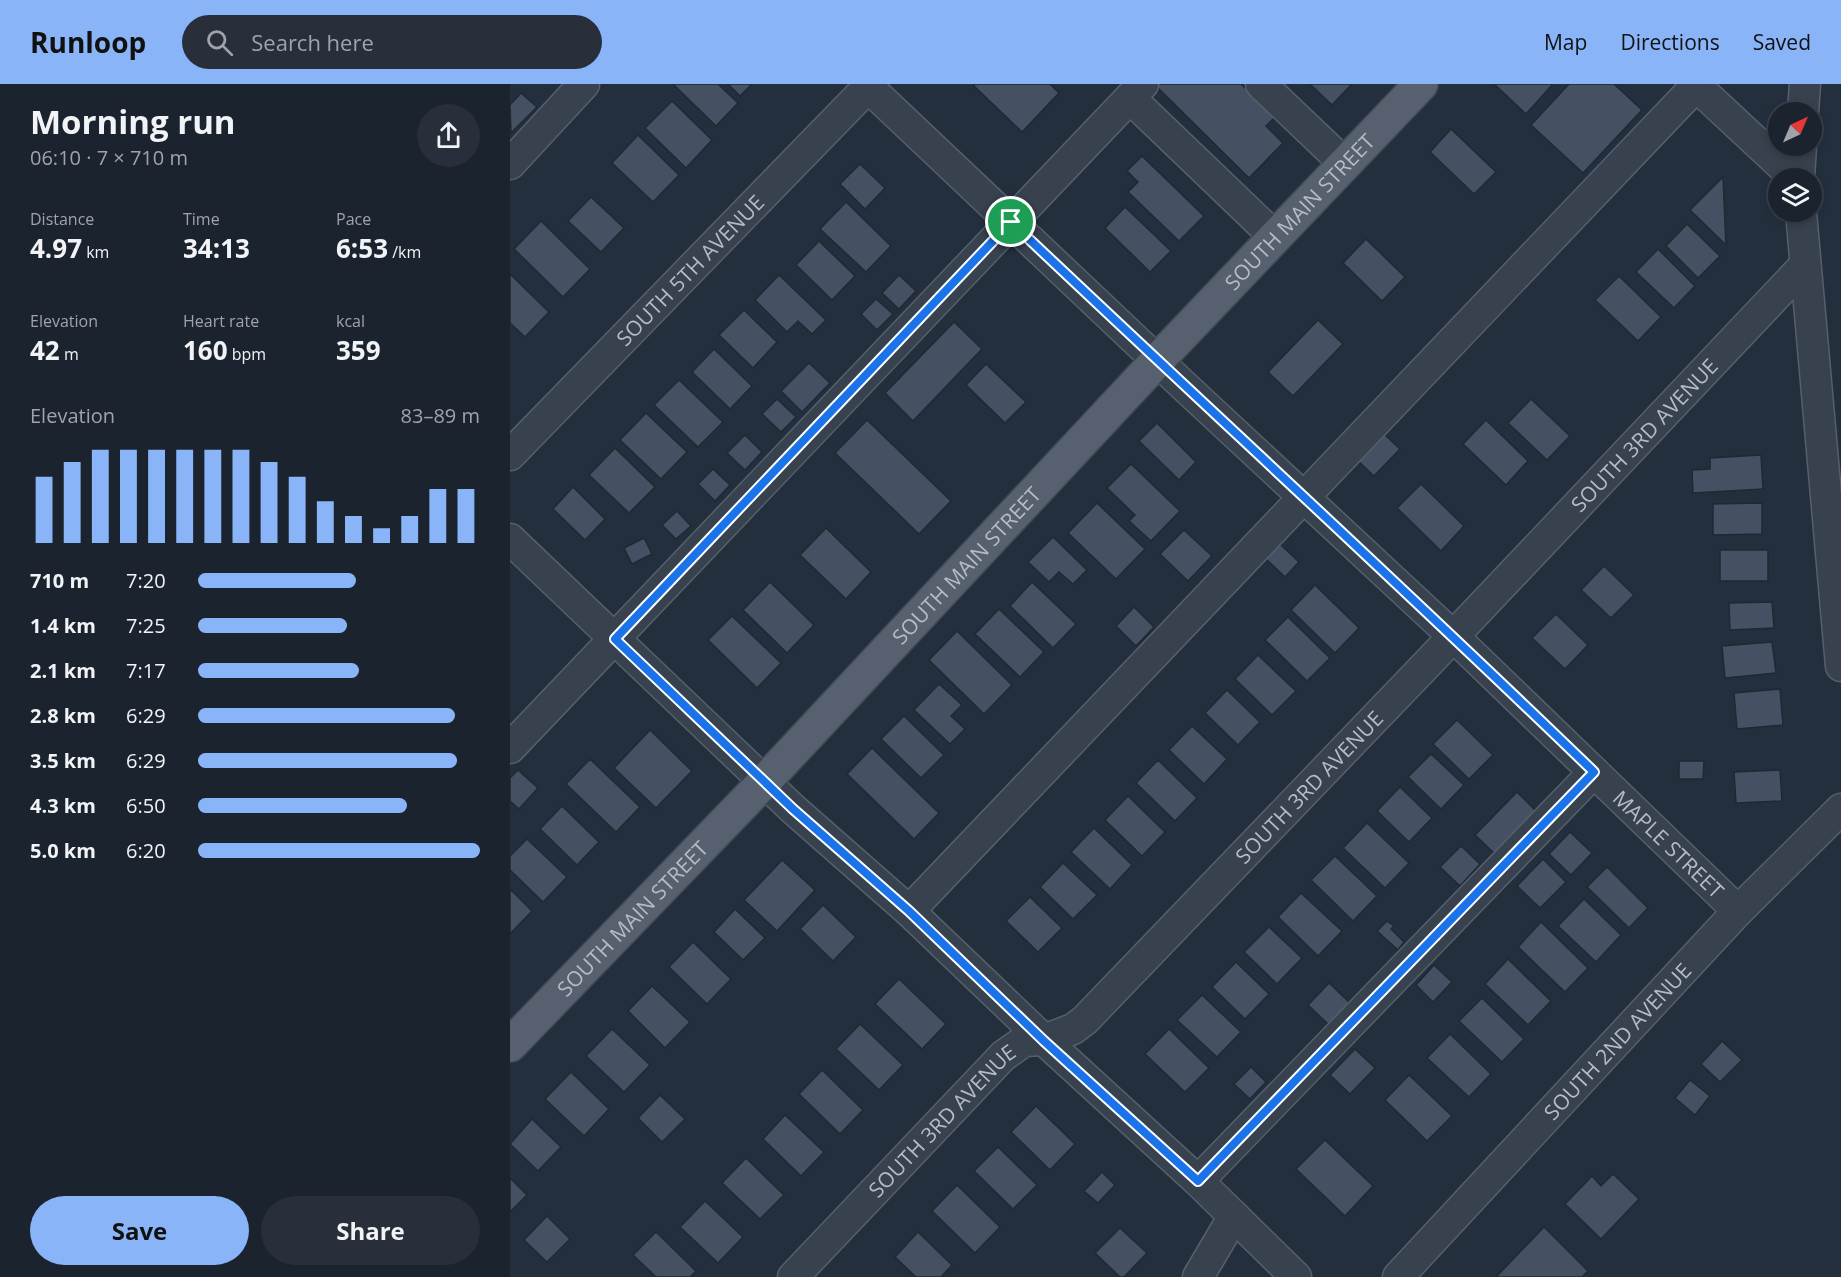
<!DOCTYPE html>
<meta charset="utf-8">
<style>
body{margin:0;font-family:"Open Sans",sans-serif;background:#282f3a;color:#f1f3f6;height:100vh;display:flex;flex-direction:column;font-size:22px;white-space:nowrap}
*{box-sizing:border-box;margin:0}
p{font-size:20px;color:#a0a4aa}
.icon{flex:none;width:33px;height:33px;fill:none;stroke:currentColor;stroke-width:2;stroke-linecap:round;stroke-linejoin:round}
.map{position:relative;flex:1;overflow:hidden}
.side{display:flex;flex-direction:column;background:#1b232e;width:510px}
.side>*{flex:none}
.needle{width:39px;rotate:44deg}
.controls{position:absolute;left:1258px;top:18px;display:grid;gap:12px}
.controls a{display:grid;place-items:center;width:54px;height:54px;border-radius:50%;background:#1b232e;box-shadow:0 3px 9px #0003,0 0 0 2px #39404a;font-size:30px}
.pin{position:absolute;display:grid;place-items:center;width:51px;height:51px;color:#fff;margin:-26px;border:3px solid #fff;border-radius:50%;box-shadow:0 2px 6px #0007}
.round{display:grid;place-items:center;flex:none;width:63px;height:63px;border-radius:32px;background:#282f3a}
.overview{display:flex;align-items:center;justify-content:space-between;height:102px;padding:0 30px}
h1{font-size:33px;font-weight:700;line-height:45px}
.figures{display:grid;grid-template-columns:repeat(3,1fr);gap:9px;height:102px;padding:6px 30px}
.figures div{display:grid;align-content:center}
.figures b{font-size:26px;font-weight:700}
.figures small{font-size:16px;font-weight:400}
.figures p{font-size:16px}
.chart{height:168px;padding:12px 30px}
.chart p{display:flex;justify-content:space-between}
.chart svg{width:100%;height:108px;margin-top:6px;stroke:#8ab4f8;stroke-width:6}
.cta{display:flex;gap:12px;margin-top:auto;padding:12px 30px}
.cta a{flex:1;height:69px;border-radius:36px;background:#8ab4f8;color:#111;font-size:24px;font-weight:700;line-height:69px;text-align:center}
.cta a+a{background:#282f3a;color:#f1f3f6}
ul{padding:0 30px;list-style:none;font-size:20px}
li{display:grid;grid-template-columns:96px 72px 1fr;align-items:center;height:45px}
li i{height:15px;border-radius:8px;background:#8ab4f8}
header{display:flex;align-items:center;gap:36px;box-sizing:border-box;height:84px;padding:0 30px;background:#8ab4f8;color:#111}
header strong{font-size:28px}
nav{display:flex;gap:33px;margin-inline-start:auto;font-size:21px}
.search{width:420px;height:54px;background:#282f3a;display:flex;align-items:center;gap:15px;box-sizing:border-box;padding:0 21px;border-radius:33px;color:#a0a4aa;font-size:22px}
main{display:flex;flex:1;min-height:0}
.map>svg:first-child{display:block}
</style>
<header>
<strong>Runloop</strong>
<div class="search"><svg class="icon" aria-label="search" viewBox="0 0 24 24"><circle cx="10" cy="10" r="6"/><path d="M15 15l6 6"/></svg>Search here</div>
<nav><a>Map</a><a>Directions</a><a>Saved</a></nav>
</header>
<main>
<section class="side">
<div class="overview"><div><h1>Morning run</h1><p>06:10 · 7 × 710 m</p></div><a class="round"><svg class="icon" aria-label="share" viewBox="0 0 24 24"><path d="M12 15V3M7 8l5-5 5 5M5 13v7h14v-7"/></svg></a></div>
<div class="figures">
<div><p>Distance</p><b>4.97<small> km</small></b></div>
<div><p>Time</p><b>34:13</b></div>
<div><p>Pace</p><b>6:53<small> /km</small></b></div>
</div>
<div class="figures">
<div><p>Elevation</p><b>42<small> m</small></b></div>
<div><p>Heart rate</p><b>160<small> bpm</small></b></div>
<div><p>kcal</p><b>359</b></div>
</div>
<div class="chart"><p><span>Elevation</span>83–89 m</p>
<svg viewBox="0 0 160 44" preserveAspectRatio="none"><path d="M5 44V17M15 44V11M25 44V6M35 44V6M45 44V6M55 44V6M65 44V6M75 44V6M85 44V11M95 44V17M105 44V27M115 44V33M125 44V38M135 44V33M145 44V22M155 44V22"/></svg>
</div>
<ul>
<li><b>710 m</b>7:20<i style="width:56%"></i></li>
<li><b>1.4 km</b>7:25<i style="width:53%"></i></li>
<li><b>2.1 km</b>7:17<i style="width:57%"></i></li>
<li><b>2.8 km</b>6:29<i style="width:91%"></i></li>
<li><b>3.5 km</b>6:29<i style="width:92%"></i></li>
<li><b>4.3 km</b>6:50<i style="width:74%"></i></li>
<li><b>5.0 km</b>6:20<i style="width:100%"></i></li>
</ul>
<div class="cta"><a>Save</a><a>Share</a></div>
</section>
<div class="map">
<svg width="1331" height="1193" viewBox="0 0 1331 1193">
<rect width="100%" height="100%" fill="#242f3e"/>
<g fill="#455162" stroke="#1f2835" stroke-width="1.5">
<polygon points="165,0 208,0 228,19 206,42 164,1"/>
<polygon points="218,0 242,0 230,12"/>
<polygon points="465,0 540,0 549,9 512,48 464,2"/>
<polygon points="644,0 731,0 765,33 756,42 773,59 739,94"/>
<polygon points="800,0 840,0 841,1 822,21"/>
<polygon points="984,0 1043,0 1016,30"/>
<polygon points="1059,0 1104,0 1132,26 1073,89 1021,41"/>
<polygon points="11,9 27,23 1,49 0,21"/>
<polygon points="162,17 202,56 176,84 135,44"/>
<polygon points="941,45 986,88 964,110 920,68"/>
<polygon points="128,51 169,91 143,118 102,79"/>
<polygon points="632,72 694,132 669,157 618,108 628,98 617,87"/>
<polygon points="350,80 375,104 355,125 330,100"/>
<polygon points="1213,93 1216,161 1180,126"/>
<polygon points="81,113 114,144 91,168 58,137"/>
<polygon points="336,118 381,162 356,188 310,145"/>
<polygon points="615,123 661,167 640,188 595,144"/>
<polygon points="31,137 80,185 53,213 4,165"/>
<polygon points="1177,140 1210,172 1188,194 1156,162"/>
<polygon points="856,155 895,193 872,217 833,179"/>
<polygon points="309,157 345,192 322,216 286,181"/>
<polygon points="1148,165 1185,202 1164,224 1126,188"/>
<polygon points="0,190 39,228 15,253 0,239"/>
<polygon points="269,191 316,236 302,250 288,237 277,248 245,216"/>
<polygon points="389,191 406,207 389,225 372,209"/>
<polygon points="1109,192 1151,233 1128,257 1085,216"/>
<polygon points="366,215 383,230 367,246 351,230"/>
<polygon points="234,226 267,258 243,284 209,251"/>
<polygon points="808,236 833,260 783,312 758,288"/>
<polygon points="444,238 472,265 403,337 375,309"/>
<polygon points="204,265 242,302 220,325 182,288"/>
<polygon points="299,279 320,299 292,328 271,307"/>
<polygon points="476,280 516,318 495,339 456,301"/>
<polygon points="169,296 213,338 188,363 144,321"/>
<polygon points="267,315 286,333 271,348 252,330"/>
<polygon points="1021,315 1060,352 1037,376 998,339"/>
<polygon points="136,329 177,368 151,395 110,356"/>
<polygon points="357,336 441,417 409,450 325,369"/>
<polygon points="976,336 1018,377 996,401 953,360"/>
<polygon points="647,339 686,378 669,396 629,357"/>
<polygon points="871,347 890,365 864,392 845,374"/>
<polygon points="235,351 252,368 235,386 217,369"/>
<polygon points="105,364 145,403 119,429 79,391"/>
<polygon points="1251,371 1253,405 1183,409 1182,386 1200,385 1200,374"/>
<polygon points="621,380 670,427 641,457 619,437 625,431 597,404"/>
<polygon points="203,385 220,401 205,417 188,400"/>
<polygon points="911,400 954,442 931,467 887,424"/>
<polygon points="63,403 95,435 75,456 43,425"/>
<polygon points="587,419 635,465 606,495 558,449"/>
<polygon points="1252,419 1252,450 1203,451 1203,420"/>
<polygon points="167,427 181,442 166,455 152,441"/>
<polygon points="316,444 361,488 336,515 290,471"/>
<polygon points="674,446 702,472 678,497 650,470"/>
<polygon points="543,453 577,486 563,500 549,488 539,498 518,478"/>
<polygon points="134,454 142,470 122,480 114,464"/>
<polygon points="770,460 789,478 775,493 756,475"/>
<rect x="1210" y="466" width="48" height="31"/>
<polygon points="1094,482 1124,511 1101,534 1071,506"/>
<polygon points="260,498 304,541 277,569 233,526"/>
<polygon points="522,498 566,540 543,564 500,522"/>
<polygon points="805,501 849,544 825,569 781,526"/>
<polygon points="1262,518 1264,544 1220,546 1219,519"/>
<polygon points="624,523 644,543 626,562 606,542"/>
<polygon points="489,525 534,568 510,593 465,550"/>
<polygon points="1046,530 1078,561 1055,585 1022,554"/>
<polygon points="222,532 271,579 247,604 198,556"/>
<polygon points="778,533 820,574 797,597 755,556"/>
<polygon points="447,547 502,601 474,630 419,576"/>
<polygon points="1262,558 1266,589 1215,594 1212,562"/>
<polygon points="748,571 786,607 762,631 725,595"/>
<polygon points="429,600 452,621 441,632 455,645 440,660 404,626"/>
<polygon points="1270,605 1273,641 1227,645 1224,609"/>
<polygon points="717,606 750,638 728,661 695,629"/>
<polygon points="394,632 434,671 411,694 371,655"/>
<polygon points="947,636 983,671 959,695 923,660"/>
<polygon points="682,642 717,675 694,700 659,666"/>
<polygon points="140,646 182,687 146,724 104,684"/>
<polygon points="362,664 429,729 404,755 337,690"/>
<polygon points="921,670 954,701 931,725 898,693"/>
<polygon points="80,675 130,723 106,748 56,700"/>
<polygon points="648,676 687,714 665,737 626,699"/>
<polygon points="1169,677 1194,677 1193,695 1169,695"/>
<polygon points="8,686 28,704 9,725 0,717 0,694"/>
<polygon points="1270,686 1272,717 1226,719 1224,688"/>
<polygon points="890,703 922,734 899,758 867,727"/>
<polygon points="1007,708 1026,727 985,770 965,751"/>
<polygon points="618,712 655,748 632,772 595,736"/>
<polygon points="52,722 89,758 67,781 30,745"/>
<polygon points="857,739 899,779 875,804 833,764"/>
<polygon points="584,744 622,781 600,805 561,768"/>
<polygon points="1060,748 1082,769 1061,791 1039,770"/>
<polygon points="17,755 57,793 33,818 0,786 0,772"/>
<polygon points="951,762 970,780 950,802 930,783"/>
<polygon points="825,772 867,812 843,837 801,796"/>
<polygon points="1033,775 1056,798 1030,824 1007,802"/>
<polygon points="272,776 305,806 267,847 234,816"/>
<polygon points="553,779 587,811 563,835 530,803"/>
<polygon points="1097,783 1138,824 1119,844 1077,803"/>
<polygon points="0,805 22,827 0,850"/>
<polygon points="791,809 832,847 808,872 768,833"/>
<polygon points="520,813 552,844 528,868 496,837"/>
<polygon points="1074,815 1111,851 1086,878 1048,842"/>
<polygon points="313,821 346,853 323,877 290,845"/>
<polygon points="225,825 255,854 233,876 204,848"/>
<polygon points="877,837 884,842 881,845 894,858 888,866 867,847"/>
<polygon points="1031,838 1078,884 1055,908 1008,863"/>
<polygon points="759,843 792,874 767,900 734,868"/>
<polygon points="183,858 221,895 197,920 159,883"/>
<polygon points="998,875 1041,917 1018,941 975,900"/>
<polygon points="726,878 759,910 735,935 702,903"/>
<polygon points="924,881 942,898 923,918 906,901"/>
<polygon points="389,895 436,940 412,965 365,920"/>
<polygon points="819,899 840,919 819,941 798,921"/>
<polygon points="142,902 180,938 155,964 118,927"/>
<polygon points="692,911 731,948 707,973 667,936"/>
<polygon points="972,914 1014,955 992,978 949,937"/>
<polygon points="350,940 393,981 369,1006 326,965"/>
<polygon points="102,945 140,981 114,1008 76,972"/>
<polygon points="659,945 699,984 675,1008 635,970"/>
<polygon points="940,950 981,990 959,1013 917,974"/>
<polygon points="1212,957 1232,976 1210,998 1191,980"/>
<polygon points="845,965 865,984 840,1010 820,991"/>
<polygon points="741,983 756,998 740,1015 724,1000"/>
<polygon points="312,986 353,1026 330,1050 289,1010"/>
<polygon points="61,988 99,1025 74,1052 35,1015"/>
<polygon points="899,991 942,1032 917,1057 875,1016"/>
<polygon points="1180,996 1200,1012 1185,1031 1165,1014"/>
<polygon points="150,1011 175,1035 152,1058 128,1034"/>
<polygon points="526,1022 565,1060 540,1086 501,1048"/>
<polygon points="275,1031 314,1068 291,1092 253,1055"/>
<polygon points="22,1035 51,1063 28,1087 0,1060"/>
<polygon points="815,1056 863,1102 835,1132 786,1085"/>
<polygon points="488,1063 527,1101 503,1125 464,1087"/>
<polygon points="236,1074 274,1111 250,1135 212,1099"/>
<polygon points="592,1088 605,1101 588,1119 574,1107"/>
<polygon points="1103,1090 1129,1115 1091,1155 1055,1120 1082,1092 1091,1102"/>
<polygon points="0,1094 17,1111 0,1128"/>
<polygon points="447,1101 490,1143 465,1169 422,1127"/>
<polygon points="195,1117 233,1153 208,1179 170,1143"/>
<polygon points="37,1132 60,1155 37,1178 14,1156"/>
<polygon points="1034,1143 1078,1187 1072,1193 986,1193"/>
<polygon points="610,1144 637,1169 614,1193 610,1193 585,1169"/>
<polygon points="146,1148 186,1187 180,1193 146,1193 123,1171"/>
<polygon points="408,1148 442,1181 431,1193 406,1193 385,1173"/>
</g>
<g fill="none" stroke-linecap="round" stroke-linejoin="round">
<g stroke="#565f6c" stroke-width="33">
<g id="minor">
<path id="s1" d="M 355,0 L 673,301 L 944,553 L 1228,827"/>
<polyline points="751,0 835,80"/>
<polyline points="1184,0 1285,94"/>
<polyline points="620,14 765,153"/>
<polyline points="1293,28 1295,0"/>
<polyline points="0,80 74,0"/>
<polyline points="1289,94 1291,62"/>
<polyline points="1291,128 1331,582"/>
<path id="s2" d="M 0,371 L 361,0"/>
<polyline points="0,455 283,725 399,827 534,956 688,1097 786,1193"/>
<polyline points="0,664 633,0"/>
<polyline points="399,827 1186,2"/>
<polyline points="688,1097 1084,688"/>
<path id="s3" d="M 283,1193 L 493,972 L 514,957 L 534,956 L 563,945 L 575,936 L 918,579 L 1295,181"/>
<polyline points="688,1193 724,1132"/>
<path id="s4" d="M 888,1193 L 1228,827 L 1331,725"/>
</g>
</g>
<g stroke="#414a57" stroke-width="36">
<g id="major">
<path id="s5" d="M 0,961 L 254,698 L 647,277 L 911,0"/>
</g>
</g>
<use href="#minor" stroke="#38414e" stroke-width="30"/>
<use href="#major" stroke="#56606e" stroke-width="33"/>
</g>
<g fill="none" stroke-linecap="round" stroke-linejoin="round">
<g stroke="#fff" stroke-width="12">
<path id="route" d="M 501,138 C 695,322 892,502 1084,688 L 688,1097 L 534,957 L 399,827 L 283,725 L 105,555 Z"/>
</g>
<use href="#route" stroke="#1a73e8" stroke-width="8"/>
</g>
<g text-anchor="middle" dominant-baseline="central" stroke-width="5" stroke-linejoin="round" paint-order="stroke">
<g font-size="21" fill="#b4bcc9" stroke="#1d2633">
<text stroke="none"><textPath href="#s5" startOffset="1148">SOUTH MAIN STREET</textPath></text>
<text stroke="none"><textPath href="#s2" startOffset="258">SOUTH 5TH AVENUE</textPath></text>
<text stroke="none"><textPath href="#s3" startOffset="1206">SOUTH 3RD AVENUE</textPath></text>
<text stroke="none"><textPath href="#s5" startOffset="662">SOUTH MAIN STREET</textPath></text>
<text stroke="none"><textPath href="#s3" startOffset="720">SOUTH 3RD AVENUE</textPath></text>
<text stroke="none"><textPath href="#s1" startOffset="1106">MAPLE STREET</textPath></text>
<text stroke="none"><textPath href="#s5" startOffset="176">SOUTH MAIN STREET</textPath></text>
<text stroke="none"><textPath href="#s4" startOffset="322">SOUTH 2ND AVENUE</textPath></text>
<text stroke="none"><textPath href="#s3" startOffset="216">SOUTH 3RD AVENUE</textPath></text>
</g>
</g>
</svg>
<div class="controls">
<a><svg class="needle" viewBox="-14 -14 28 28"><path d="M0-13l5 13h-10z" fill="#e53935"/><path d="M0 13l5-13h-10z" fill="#a0a4aa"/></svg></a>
<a><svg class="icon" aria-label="layers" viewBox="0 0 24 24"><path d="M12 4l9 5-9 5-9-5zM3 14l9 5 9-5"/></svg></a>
</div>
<div class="pin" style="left:501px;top:138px;background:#1e9e55"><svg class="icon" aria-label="arrive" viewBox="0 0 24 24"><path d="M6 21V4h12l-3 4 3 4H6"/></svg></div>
</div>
</main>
